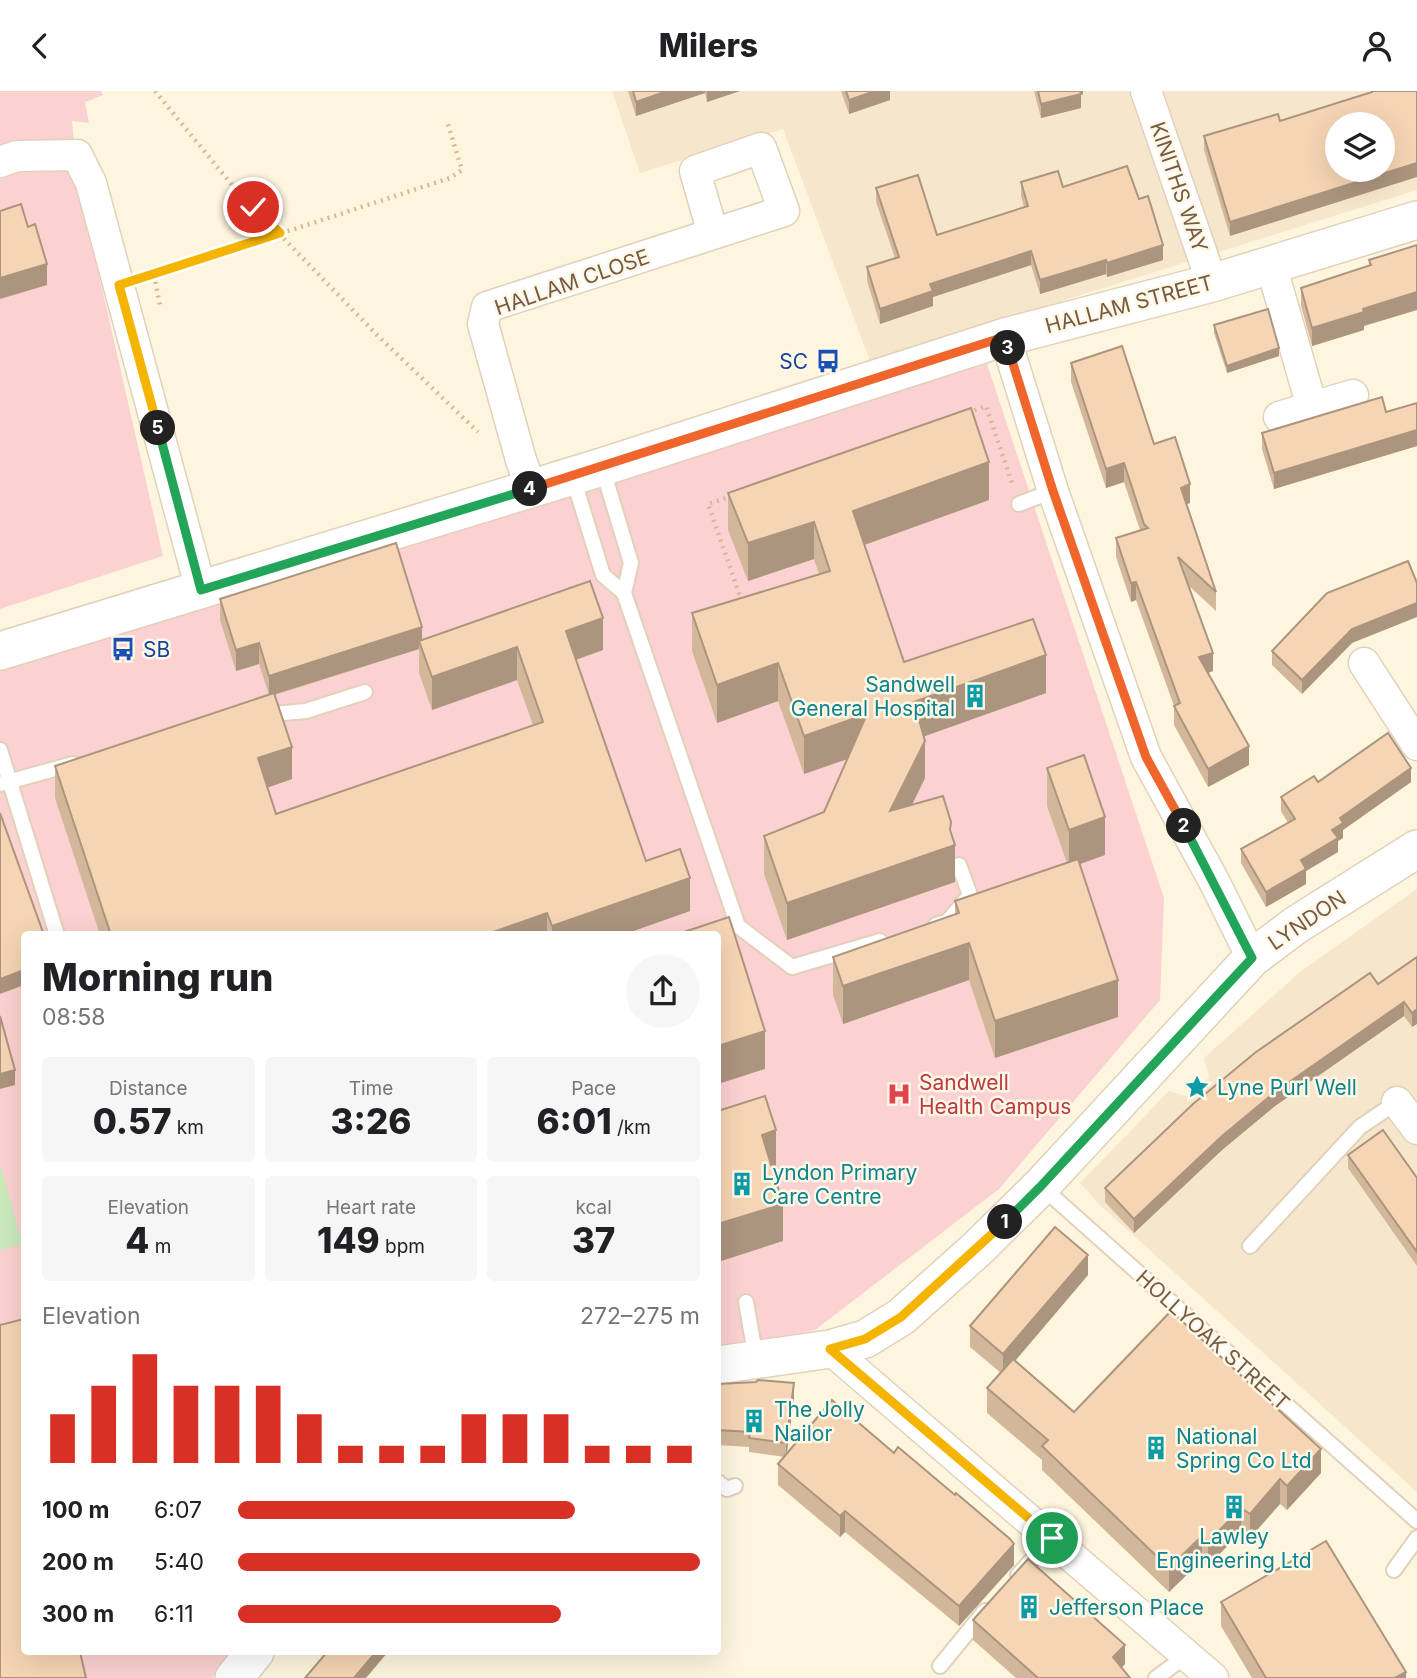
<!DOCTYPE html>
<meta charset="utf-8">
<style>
body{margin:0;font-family:Inter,sans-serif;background:#f6f6f6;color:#202124;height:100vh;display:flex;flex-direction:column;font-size:26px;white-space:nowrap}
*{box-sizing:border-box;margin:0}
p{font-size:23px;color:#757577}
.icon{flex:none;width:38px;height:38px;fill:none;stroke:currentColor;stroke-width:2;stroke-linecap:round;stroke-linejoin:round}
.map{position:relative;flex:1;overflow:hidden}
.drawer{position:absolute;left:21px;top:840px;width:700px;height:724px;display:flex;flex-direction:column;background:#fff;border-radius:7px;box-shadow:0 7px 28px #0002}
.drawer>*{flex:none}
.tools{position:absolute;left:1325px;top:21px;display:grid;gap:14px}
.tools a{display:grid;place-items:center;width:70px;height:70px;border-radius:50%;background:#fff;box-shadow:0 7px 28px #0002;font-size:35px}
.pin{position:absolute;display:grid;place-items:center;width:60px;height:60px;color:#fff;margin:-30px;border:4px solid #fff;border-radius:50%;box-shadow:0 2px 7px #0007}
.km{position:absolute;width:35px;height:35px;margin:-18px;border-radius:50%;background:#222;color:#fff;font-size:19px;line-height:35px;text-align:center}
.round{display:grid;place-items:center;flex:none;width:74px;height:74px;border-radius:37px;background:#f6f6f6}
.overview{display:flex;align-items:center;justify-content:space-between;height:119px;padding:0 21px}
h1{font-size:38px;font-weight:800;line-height:52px}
.stats{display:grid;grid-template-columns:repeat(3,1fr);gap:10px;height:119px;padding:7px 21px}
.stats div{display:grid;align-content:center;border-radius:7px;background:#f6f6f6;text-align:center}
.stats b{font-size:35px;font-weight:800}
.stats small{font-size:19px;font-weight:400}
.stats p{font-size:19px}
.chart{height:196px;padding:14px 21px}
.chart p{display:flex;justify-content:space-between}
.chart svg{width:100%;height:126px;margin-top:7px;stroke:#d93025;stroke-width:6}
ul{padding:0 21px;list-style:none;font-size:23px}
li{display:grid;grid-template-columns:112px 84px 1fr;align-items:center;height:52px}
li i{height:18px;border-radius:9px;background:#d93025}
header{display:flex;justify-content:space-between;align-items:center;height:91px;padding:0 21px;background:#fff;font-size:32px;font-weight:800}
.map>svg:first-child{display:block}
</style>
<header><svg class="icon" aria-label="back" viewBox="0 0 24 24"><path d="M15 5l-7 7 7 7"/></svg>Milers<svg class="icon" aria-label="person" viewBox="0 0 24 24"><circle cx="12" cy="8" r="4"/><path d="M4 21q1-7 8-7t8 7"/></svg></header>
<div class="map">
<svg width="1417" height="1587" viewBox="0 0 1417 1587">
<rect width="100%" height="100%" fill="#fef5de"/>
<g fill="#f6e7cc" fill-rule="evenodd">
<path d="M 612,0 L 1417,0 L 1417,99 L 870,270 L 783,38 L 640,82 ZM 1337,33 L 1382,33 L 1382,79 L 1337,79 Z"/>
<polygon points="1417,798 1417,1401 1101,1115 1080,1092 1169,1000 1189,1006 1198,1003 1209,985 1204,967 1300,881"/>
</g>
<g fill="#fcd1d1">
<polygon points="0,0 101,0 103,4 85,11 89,32 72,30 78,92 163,465 0,518"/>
<polygon points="987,273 1164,807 1160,909 999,1098 815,1239 718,1259 718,844 24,844 24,1561 232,1561 212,1587 0,1587 0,580"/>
</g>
<polygon fill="#caebbc" points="0,1072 22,1153 0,1159"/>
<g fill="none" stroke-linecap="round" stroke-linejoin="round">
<g stroke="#e2d1ba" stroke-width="18">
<g id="service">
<polyline points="602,376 631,472 624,502"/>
<polyline points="573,387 603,484 624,502 738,835 792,876 880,850"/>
<polyline points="1019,413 1053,400"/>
<polyline points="262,624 306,620 365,601"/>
<polyline points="0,659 57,844"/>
<polyline points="0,693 73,673"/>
<polyline points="936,834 947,831 970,804 959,774"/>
<polyline points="1042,1096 1417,1430"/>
<polyline points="1250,1155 1360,1036 1397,1011"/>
<polyline points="746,1211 756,1268"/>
<polyline points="718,1391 727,1398 735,1395"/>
<polyline points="1394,1479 1417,1447"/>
<polyline points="1018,1484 1052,1447"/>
<polyline points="940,1575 985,1520"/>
<polyline points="1156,1587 1187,1564"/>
</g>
</g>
<g stroke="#e2d1ba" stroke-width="33">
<g id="minor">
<polyline points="1146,0 1212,192"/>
<polyline points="0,71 17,65 77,64 91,92 201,499"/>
<polyline points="1271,174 1312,316"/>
<polyline points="1005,246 1053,400 1146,666 1215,792 1252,867"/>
<polyline points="1279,326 1353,304"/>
<polyline points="531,398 521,369 483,233 487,216 784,120 761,57 695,80 713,143"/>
<polyline points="1364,572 1417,654"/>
<polyline points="1397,1011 1417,1038"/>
<polyline points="830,1258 1213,1587"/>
</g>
</g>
<g stroke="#e2d1ba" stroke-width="40">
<g id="tertiary">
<polyline points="0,560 602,376 1005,246 1212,192 1417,129"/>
<polyline points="718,1274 830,1258 865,1248 901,1226 977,1158 1041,1095 1252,867 1296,834 1417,758"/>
<polyline points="234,1587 255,1561"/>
</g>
</g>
<g stroke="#d9b898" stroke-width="4.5" stroke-dasharray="2 5" stroke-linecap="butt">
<polyline points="155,0 232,94 378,245 478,341"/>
<polyline points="154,184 160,214"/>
<polyline points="148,186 450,87 462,79 447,30"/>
<polyline points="968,322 986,315 1012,392"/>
<polyline points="732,405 708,413 740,505"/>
</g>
<use href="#service" stroke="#fff" stroke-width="14"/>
<use href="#minor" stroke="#fff" stroke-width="30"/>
<use href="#tertiary" stroke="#fff" stroke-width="37"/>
</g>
<g fill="#d3b79b" fill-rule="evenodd">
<polygon points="628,0 740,0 707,11 705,2 636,25"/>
<polygon points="841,0 890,0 890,9 849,23"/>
<polygon points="1034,0 1083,0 1083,3 1081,4 1081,17 1041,27"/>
<polygon points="1370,0 1417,0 1230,145 1204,59 1204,45 1280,30 1370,2"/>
<polygon points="1021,91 1063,96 1139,108 1163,169 1107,186 1106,183 1040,203 1031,174 933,206 933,215 880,233 867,190 867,176 895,167 876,111 876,97 937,144 1024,116 1021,105"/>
<polygon points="1417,154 1364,235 1364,239 1312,255 1301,215 1301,197 1369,175 1369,169"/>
<polygon points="1214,234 1279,265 1227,282 1214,242"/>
<polygon points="1071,272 1154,353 1190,412 1187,413 1216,501 1216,520 1188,494 1213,580 1208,582 1249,674 1208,696 1174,634 1174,615 1136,509 1131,511 1116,466 1116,447 1140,439 1124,391 1106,397 1071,291"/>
<polygon points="1417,312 1417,355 1274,398 1262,358 1262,342 1386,321"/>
<polygon points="728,402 989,409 864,454 904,571 1046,602 924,645 925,687 912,714 951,743 955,791 787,849 764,783 764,745 824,721 848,668 804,683 778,610 717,632 692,560 692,522 819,483 814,468 748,490 728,439"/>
<path d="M 220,508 L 422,549 L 603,559 L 576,569 L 646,770 L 690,820 L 622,844 L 100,844 L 55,707 L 55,675 L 269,604 L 259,573 L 236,580 L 220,529 ZM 419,558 L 419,582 L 432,619 L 517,589 L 533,634 L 276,723 L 267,696 L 292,688 L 275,604 Z"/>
<polygon points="1352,552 1302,603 1272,574 1272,560"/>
<polygon points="1047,677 1105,764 1080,773 1118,926 995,967 969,889 843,933 833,904 833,866 955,824 955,810 1067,772 1047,715"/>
<polygon points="1318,691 1411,691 1343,739 1343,747 1338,750 1338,761 1306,780 1306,793 1266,816 1241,772 1241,758 1288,732 1281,720 1281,706"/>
<polygon points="1417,866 1412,936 1404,925 1275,1015 1222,1059 1134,1142 1105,1111 1105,1097 1378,893"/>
<polygon points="1348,1064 1417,1087 1417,1175 1348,1077"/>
<polygon points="1088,1184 1015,1270 1074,1321 1321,1382 1287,1419 1280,1413 1250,1447 1241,1441 1208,1475 1202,1469 1169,1501 1042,1379 1042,1369 987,1322 987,1297 1001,1282 970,1256 970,1235"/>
<polygon points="718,1293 794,1307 787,1363 1014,1474 959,1535 845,1441 840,1446 778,1394 778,1373 785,1366 749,1361 749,1356 718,1354"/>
<polygon points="1221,1511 1406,1587 1252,1587 1221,1535"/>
<polygon points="973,1529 1125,1573 1121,1577 1130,1587 1016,1587 973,1549"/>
</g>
<g fill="#ac957e">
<polygon points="667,0 705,0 705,2 636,25 636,11"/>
<polygon points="707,0 740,0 707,11"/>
<polygon points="875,0 890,0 890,9 849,23 849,9"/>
<polygon points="1078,0 1083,0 1083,3 1081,4 1081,17 1041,27 1041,13"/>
<polygon points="1417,72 1417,86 1230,145 1230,131"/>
<polygon points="1163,154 1163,169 1107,186 1107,172"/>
<polygon points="1031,160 1031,174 933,206 933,215 880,233 880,218 930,193"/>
<polygon points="1106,169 1106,183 1040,203 1040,189"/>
<polygon points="47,173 47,194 0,208 0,187"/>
<polygon points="1417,201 1417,219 1364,235 1364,239 1312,255 1312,237 1363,218"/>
<polygon points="1279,257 1279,265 1227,282 1227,275"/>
<polygon points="1417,339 1417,355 1274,398 1274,382"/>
<polygon points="989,371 989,409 853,458 853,420"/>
<polygon points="1124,372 1124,391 1106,397 1106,378"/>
<polygon points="1190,393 1190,412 1181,415 1181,397"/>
<polygon points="814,431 814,468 748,490 748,452"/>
<polygon points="1136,491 1136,509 1131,511 1131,492"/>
<polygon points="1417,512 1417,526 1352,552 1302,603 1302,589 1352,538"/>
<polygon points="603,527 603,559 566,572 566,540"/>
<polygon points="422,536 422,557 419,550 419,558 269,605 269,585"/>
<polygon points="259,552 259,573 236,580 236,559"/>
<polygon points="517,556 517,589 432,619 432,586"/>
<polygon points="1213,562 1213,580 1199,585 1199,566"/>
<polygon points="1046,564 1046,602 914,649 914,611"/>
<polygon points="778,572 778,610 717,632 717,594"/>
<polygon points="867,623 867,661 804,683 804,645"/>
<polygon points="925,650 925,687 890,758 890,720"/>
<polygon points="1249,655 1249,674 1208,696 1208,678"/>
<polygon points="292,656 292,688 258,700 258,667"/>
<polygon points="1411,677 1411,691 1343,739 1343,747 1338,750 1338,761 1306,780 1306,793 1266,816 1266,801 1332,739 1340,727"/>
<polygon points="1105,726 1105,764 1069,777 1069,739"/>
<polygon points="951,731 951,755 955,754 955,791 787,849 787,812 950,739"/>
<polygon points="690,787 690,820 622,844 552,844 552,835"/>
<polygon points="547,822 547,844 485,844"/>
<polygon points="969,852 969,889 843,933 843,895"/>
<polygon points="24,879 24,894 0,903 0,888"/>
<polygon points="1118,889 1118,926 995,967 995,930"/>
<polygon points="1404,911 1404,925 1275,1015 1222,1059 1134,1142 1134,1128 1222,1045 1275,1001"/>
<polygon points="1417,918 1417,933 1412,936 1412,922"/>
<polygon points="765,940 765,978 718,993 718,955"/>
<polygon points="15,979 15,994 0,998 0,983"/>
<polygon points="776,1039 776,1077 762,1082 762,1044"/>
<polygon points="783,1113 783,1150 718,1171 718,1133"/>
<polygon points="1088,1164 1088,1184 1003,1284 1003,1263"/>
<polygon points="794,1292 794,1307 786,1366 786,1352"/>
<polygon points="1321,1358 1321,1382 1287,1419 1287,1395"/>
<polygon points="1280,1388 1280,1413 1250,1447 1250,1423"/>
<polygon points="1241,1417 1241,1441 1208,1475 1208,1451"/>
<polygon points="845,1420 845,1441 840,1446 840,1425"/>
<polygon points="1202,1445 1202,1469 1169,1501 1169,1477"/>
<polygon points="1014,1453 1014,1474 959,1535 959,1515"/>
<polygon points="1125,1554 1125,1573 1113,1586 1113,1566"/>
<polygon points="376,1561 388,1561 366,1587 354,1587"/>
<polygon points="1406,1581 1406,1587 1395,1587"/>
</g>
<g fill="#f5d5b4" stroke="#ac957e" stroke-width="2" fill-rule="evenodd">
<polygon points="633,0 667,0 636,11"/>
<polygon points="846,0 875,0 849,9"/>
<polygon points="1038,0 1080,0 1081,3 1041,13"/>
<path d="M 1372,0 L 1417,0 L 1417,72 L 1230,131 L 1204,45 L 1278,23 L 1280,30 L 1372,1 ZM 1337,33 L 1382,33 L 1382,79 L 1337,79 Z"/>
<polygon points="1127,75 1139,108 1148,105 1163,154 1107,172 1106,169 1040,189 1031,160 930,193 933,200 880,218 867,176 899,166 876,97 918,84 937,144 1028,115 1021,91 1058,80 1063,96"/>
<polygon points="21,113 28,136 35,133 47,173 0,187 0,120"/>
<polygon points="1417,154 1417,201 1363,218 1364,221 1312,237 1301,197 1371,174 1369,169"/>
<polygon points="1268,218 1279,257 1227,275 1214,234"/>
<polygon points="1122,255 1154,353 1175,346 1190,393 1181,397 1216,501 1178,466 1213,562 1199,566 1249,655 1208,678 1174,615 1180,612 1136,491 1131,492 1116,447 1148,437 1144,433 1124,372 1106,378 1071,272"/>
<polygon points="1382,306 1386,321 1417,312 1417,339 1274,382 1262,342"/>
<polygon points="971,317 989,371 853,420 904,571 1033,528 1046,564 914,611 925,650 890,720 943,705 951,731 950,739 955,754 787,812 764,745 824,721 867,623 804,645 778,572 717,594 692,522 830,480 814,431 748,452 728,402"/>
<polygon points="396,452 422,536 269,585 259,552 236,559 220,508"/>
<polygon points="1408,470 1417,492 1417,512 1352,538 1302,589 1272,560 1327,502"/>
<polygon points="590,490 603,527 566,540 646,770 680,758 690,787 552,835 547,822 485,844 111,844 55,675 274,602 292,656 258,667 276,723 543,631 517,556 432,586 419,550"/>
<polygon points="1388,642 1411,677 1340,727 1343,732 1332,739 1338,747 1301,769 1306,778 1266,801 1241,758 1295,728 1281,706 1314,685 1318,691"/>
<polygon points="1084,664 1105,726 1069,739 1047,677"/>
<polygon points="0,722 44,844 24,844 24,879 0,888"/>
<polygon points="1078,768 1118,889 995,930 969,852 843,895 833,866 959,822 955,810"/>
<polygon points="729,826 765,940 718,955 718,844 675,844"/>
<polygon points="1417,866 1417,918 1412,922 1404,911 1275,1001 1222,1045 1134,1128 1105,1097 1193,1013 1256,961 1370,882 1378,893"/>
<polygon points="0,925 15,979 0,983"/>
<polygon points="765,1005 776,1039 762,1044 783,1113 718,1133 718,1020"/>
<polygon points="1383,1039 1417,1087 1417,1161 1348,1064"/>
<polygon points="1055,1136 1088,1164 1003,1263 970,1235"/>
<polygon points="1171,1220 1321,1358 1287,1395 1280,1388 1250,1423 1241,1417 1208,1451 1202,1445 1169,1477 1042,1355 1048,1349 987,1297 1013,1268 1074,1321"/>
<polygon points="24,1228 24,1561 80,1561 86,1587 0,1587 0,1234"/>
<polygon points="758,1289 794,1292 786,1352 749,1347 750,1341 718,1339 718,1293 756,1291"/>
<polygon points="832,1309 894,1362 898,1356 955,1404 956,1402 1010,1448 1014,1453 959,1515 845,1420 840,1425 778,1373"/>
<polygon points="1326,1450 1406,1581 1395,1587 1266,1587 1221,1511"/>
<polygon points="1028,1468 1125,1554 1113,1566 1130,1587 1038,1587 973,1529"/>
<polygon points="327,1561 376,1561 354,1587 305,1587"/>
</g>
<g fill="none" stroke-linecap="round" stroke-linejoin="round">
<g stroke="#fff" stroke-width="14">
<polyline id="split-1" points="1005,1131 901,1226 865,1248 830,1258 1052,1447"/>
</g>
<g stroke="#fff" stroke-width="14">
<polyline id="split-2" points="1005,1131 1041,1095 1252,867 1184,735"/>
</g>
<g stroke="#fff" stroke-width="14">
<polyline id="split-3" points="1008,257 1053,400 1146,666 1184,735"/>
</g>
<g stroke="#fff" stroke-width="14">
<polyline id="split-4" points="530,398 1004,246 1008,257"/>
</g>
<g stroke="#fff" stroke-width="14">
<polyline id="split-5" points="158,337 201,499 530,398"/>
</g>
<g stroke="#fff" stroke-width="14">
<polyline id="split-6" points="158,337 119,194 280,142 253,116"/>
</g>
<use href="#split-1" stroke="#f5b400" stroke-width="9"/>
<use href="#split-2" stroke="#22a559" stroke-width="9"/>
<use href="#split-3" stroke="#f0652b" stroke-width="9"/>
<use href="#split-4" stroke="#f0652b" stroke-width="9"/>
<use href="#split-5" stroke="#22a559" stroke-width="9"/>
<use href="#split-6" stroke="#f5b400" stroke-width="9"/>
</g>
<defs>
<g id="bus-bare" transform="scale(1.89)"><path d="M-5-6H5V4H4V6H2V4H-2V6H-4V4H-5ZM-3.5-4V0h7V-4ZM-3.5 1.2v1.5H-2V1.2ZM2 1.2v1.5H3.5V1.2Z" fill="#1a4fb4" stroke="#fff8e6" stroke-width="2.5" paint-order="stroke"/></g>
<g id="building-bare" transform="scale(1.89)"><path d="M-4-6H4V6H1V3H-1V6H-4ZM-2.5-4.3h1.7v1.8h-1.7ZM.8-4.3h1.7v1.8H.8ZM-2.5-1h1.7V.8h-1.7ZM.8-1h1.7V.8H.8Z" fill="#0f9aa8" stroke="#fff8e6" stroke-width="2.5" paint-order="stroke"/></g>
<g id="sight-bare" transform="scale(1.89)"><path d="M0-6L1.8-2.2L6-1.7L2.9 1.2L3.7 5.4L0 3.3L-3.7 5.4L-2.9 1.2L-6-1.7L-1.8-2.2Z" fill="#0f9aa8" stroke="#fff8e6" stroke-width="2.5" paint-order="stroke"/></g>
<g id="hospital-bare" transform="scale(1.89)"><path d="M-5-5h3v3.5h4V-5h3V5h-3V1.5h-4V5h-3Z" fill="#e0444e" stroke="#fff8e6" stroke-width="2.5" paint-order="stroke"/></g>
</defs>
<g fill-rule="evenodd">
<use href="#bus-bare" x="828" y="270"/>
<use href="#bus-bare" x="123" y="558"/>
<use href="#building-bare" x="975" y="605"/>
<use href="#sight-bare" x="1197" y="996"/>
<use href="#hospital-bare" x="899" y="1003"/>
<use href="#building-bare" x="742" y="1093"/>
<use href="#building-bare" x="754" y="1330"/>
<use href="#building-bare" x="1156" y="1357"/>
<use href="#building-bare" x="1234" y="1416"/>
<use href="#building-bare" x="1029" y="1516"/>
</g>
<g text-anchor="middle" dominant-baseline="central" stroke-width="5" stroke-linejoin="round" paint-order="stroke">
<g font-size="21" fill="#755b45" stroke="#fff8e6">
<text transform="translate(1179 96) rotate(71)">KINITHS WAY</text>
<text transform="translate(572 191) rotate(-19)">HALLAM CLOSE</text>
<text transform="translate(1129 213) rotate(-15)">HALLAM STREET</text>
<text transform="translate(1307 829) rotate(-34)">LYNDON</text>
<text transform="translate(1213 1249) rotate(42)">HOLLYOAK STREET</text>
</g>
<g font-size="21" fill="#164399" stroke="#fff8e6" text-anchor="end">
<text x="808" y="270">SC</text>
<text x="143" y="558" text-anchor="start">SB</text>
</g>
<g font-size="21" fill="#0d838f" stroke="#fff8e6" text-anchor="start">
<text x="955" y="593" text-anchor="end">Sandwell<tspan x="955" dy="24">General Hospital</tspan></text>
<text x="1217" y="996">Lyne Purl Well</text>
<text x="762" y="1081">Lyndon Primary<tspan x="762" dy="24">Care Centre</tspan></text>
<text x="774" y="1318">The Jolly<tspan x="774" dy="24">Nailor</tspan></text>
<text x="1176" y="1345">National<tspan x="1176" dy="24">Spring Co Ltd</tspan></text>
<text x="1234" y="1445" text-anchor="middle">Lawley<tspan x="1234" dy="24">Engineering Ltd</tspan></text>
<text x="1049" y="1516">Jefferson Place</text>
</g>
<g font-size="21" fill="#be3a42" stroke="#fff8e6" text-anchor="start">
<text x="919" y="991">Sandwell<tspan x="919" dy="24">Health Campus</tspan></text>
</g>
</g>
</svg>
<div class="tools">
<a><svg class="icon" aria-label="layers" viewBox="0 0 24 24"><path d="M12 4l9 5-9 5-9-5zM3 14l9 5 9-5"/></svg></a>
</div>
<div class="pin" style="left:1052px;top:1447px;background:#1e9e55"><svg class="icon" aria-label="arrive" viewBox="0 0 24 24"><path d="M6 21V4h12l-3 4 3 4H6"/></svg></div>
<div class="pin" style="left:253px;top:116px;background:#d93025"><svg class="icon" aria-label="check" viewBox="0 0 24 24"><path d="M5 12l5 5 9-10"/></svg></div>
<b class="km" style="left:1005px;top:1131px">1</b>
<b class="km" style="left:1184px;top:735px">2</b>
<b class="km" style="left:1008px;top:257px">3</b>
<b class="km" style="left:530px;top:398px">4</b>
<b class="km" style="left:158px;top:337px">5</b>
<section class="drawer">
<div class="overview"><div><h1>Morning run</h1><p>08:58</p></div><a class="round"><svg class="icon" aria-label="share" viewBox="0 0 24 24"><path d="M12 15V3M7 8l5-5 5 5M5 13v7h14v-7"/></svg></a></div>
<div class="stats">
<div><p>Distance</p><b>0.57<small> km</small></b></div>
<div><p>Time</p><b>3:26</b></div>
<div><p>Pace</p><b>6:01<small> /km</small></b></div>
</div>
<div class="stats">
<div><p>Elevation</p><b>4<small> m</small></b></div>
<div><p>Heart rate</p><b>149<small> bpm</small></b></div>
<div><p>kcal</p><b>37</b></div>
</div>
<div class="chart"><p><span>Elevation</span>272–275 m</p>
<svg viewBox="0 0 160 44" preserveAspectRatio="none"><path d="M5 44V27M15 44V17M25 44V6M35 44V17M45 44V17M55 44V17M65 44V27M75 44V38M85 44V38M95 44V38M105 44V27M115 44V27M125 44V27M135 44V38M145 44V38M155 44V38"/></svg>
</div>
<ul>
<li><b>100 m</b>6:07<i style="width:73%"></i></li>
<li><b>200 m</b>5:40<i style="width:100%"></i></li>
<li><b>300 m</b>6:11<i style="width:70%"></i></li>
</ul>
</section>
</div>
